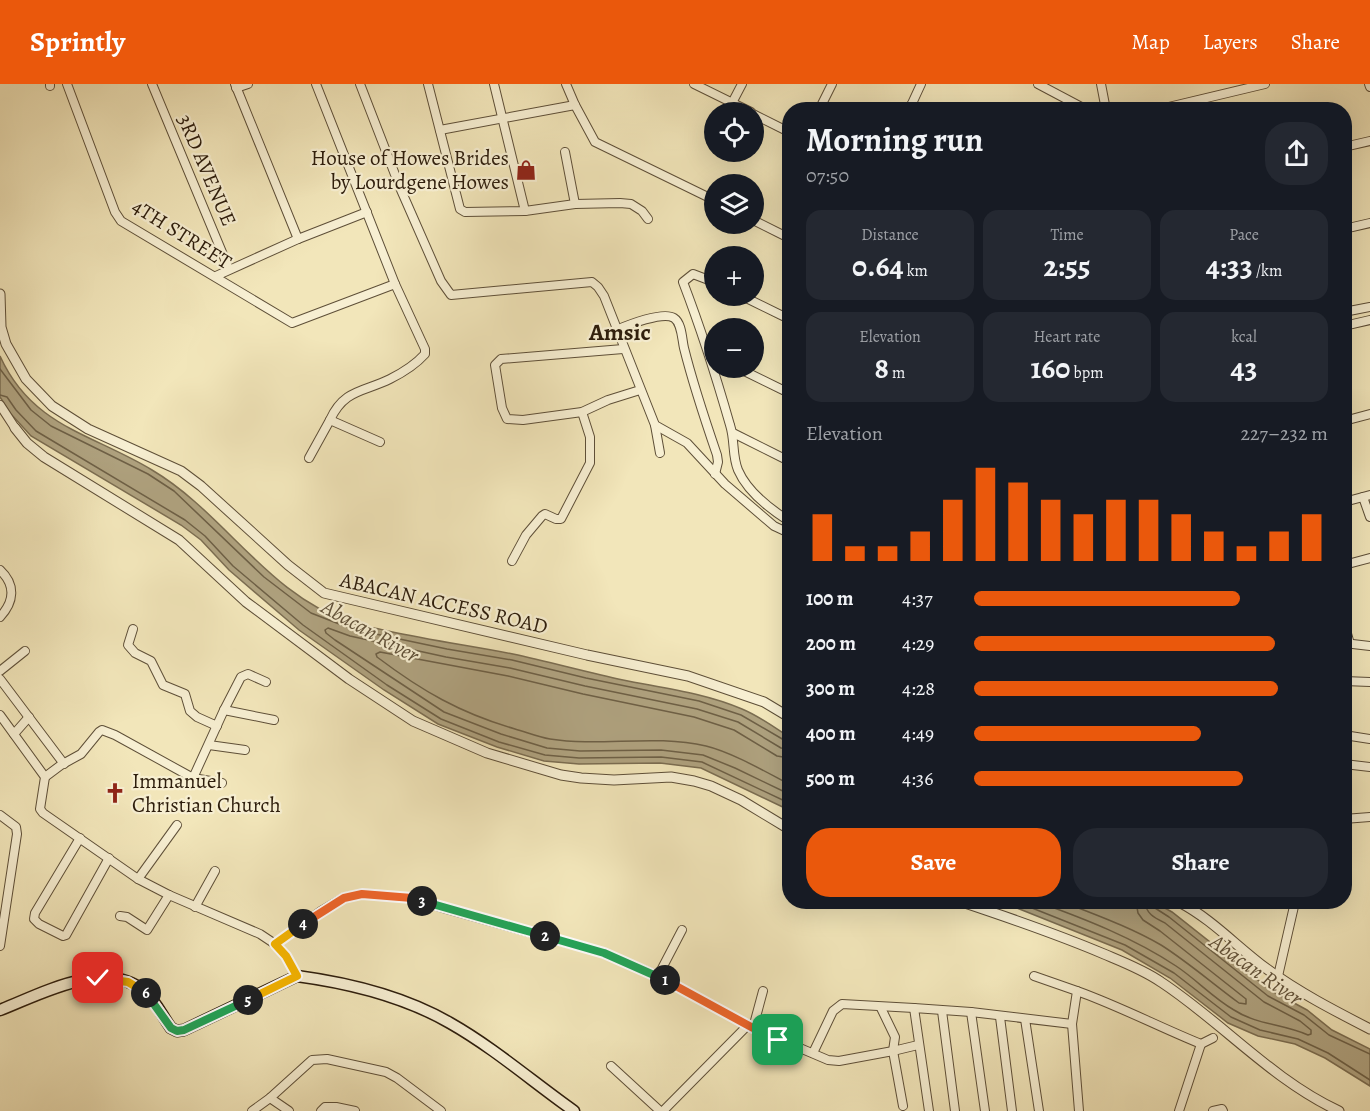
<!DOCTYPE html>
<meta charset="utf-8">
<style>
body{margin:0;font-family:Alegreya,serif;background:#242831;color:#f1f3f6;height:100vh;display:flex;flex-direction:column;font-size:22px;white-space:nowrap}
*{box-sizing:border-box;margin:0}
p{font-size:20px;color:#9ea1a6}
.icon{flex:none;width:33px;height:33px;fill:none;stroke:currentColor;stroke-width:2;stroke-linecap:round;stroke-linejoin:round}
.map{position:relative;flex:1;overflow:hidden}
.panel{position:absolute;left:782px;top:18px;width:570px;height:807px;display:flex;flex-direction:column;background:#171b24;border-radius:24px;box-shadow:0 6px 24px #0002}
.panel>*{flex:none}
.buttons{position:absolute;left:704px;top:18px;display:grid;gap:12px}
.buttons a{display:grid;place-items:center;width:60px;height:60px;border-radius:50%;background:#171b24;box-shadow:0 6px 24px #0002;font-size:30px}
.pin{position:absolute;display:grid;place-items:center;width:51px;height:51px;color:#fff;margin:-26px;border-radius:12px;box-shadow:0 3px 9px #0006}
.km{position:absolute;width:30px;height:30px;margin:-15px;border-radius:50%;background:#222;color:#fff;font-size:16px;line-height:30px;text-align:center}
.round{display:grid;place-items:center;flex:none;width:63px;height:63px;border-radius:24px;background:#242831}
.overview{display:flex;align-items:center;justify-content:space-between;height:102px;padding:0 24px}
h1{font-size:33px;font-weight:600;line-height:45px}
.metrics{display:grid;grid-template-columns:repeat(3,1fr);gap:9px;height:102px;padding:6px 24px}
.metrics div{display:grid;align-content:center;border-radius:15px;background:#242831;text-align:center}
.metrics b{font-size:30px;font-weight:600}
.metrics small{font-size:16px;font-weight:400}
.metrics p{font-size:16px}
.chart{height:168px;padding:12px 24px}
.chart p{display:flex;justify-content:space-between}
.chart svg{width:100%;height:108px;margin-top:6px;stroke:#ea580c;stroke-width:6}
.primary-button{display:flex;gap:12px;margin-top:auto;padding:12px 24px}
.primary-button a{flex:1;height:69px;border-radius:24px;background:#ea580c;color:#fff;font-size:24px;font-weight:600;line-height:69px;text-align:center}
.primary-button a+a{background:#242831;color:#f1f3f6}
ul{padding:0 24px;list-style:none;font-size:20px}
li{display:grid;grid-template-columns:96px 72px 1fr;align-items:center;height:45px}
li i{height:15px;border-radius:8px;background:#ea580c}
header{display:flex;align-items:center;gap:36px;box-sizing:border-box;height:84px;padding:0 30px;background:#ea580c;color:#fff}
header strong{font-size:28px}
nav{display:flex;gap:33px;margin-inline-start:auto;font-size:21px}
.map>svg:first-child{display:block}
</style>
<header>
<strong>Sprintly</strong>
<nav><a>Map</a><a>Layers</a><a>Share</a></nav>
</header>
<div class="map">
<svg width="1370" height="1027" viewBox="0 0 1370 1027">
<rect width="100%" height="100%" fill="#f2e6ba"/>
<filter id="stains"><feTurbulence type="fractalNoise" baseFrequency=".00333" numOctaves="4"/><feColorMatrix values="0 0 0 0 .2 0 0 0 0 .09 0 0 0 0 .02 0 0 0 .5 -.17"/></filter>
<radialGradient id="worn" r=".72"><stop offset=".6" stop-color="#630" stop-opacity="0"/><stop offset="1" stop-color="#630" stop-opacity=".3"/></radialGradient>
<g fill="#afa27f" stroke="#7b6d51" stroke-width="1.5">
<path d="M 0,272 C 32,343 93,350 152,386 C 226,430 267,511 352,539 C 364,543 376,544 388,547 C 429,556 471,562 513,570 C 550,578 586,588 623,596 C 663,604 705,609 742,625 C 759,632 774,643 789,653 L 789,726 L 701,684 L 660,679 L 579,680 L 544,677 L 497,663 L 438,640 L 384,606 L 299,546 L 229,486 L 201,456 L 181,441 L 31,352 L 11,330 L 0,313 Z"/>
<polygon points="1002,818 1154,818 1172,828 1272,907 1307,926 1332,946 1370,965 1370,1002 1325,974 1295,960 1258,952 1228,939 1170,894 1122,866"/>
</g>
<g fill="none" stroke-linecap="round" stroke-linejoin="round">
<g stroke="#6e6046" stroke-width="1.5">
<polyline points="0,285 31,326 51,342 148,390 174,407 264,493 311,529 352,545 447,565 512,576 586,594 699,617 741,631 784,656 789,657"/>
<polyline points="0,311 7,313 16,326 36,347 185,436 205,452 233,482 303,541 387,601 441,635 499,658 545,671 579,674 661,673 702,678 789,719"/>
<polyline points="789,665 781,664 738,638 697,625 585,602 510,584 446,573 350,552 328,544 325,546 326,549 335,556 444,628 501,650 547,664 580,667 661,666 703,671 735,684 789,710"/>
<path d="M 789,674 L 777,672 L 734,646 L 694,633 L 583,610 L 508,592 L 380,568 L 376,570 L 377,573 C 422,607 460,629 515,645 C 526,648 538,653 550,655 C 601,663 654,650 706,662 C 731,668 766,688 789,700"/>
<polyline points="1017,818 1125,861 1174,889 1231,933 1260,946 1298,955 1328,969 1370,996"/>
<path d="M 1038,818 C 1085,835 1134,854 1176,882 C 1196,895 1213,914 1234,926 C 1257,941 1284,940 1308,951 L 1311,950 L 1311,946 L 1300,937 L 1264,918 L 1165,839 C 1155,834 1146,830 1145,818"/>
<path d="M 1063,818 C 1096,831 1130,843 1161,861 C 1188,878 1213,900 1239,919 L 1246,920 L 1246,915 L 1160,847 L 1143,836 L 1138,829 L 1136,818"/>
<polyline points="1152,818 1155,824 1169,833 1268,912 1304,931 1329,951 1370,970"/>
</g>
<g stroke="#5e4f38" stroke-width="10">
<g id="minor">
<polyline points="67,0 115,128 121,137 292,239 395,200"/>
<polyline points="152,0 229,185"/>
<polyline points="235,0 298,155"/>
<path d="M 316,0 L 395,200 L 425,265 L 425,270 C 416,280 402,289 390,295 C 364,308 344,305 330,336 L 380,358"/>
<polyline points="360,0 401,106 441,197 451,211 592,198 598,203 604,212 655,341 687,359 725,400 774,442 789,449"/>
<polyline points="428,0 460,125 465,128 525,127 575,120 620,119 631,120 642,127 648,135"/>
<polyline points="494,0 525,127"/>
<polyline points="566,0 575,21 595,58 714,116"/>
<polyline points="694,0 751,28"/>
<polyline points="1038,0 1087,26"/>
<polyline points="1101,0 1106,26"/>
<polyline points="1369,0 1370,3"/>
<polyline points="50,2 50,0"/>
<polyline points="236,4 248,0"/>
<polyline points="732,19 742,0"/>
<polyline points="911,21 920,26"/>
<polyline points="819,26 832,0"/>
<polyline points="909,26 921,0"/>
<polyline points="1156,26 1265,0"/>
<polyline points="753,30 789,48"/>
<polyline points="440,46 575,21"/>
<polyline points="1344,63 1370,57"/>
<polyline points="565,68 575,120"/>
<polyline points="753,136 789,154"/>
<polyline points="1344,145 1370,139"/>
<polyline points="216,192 298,155 367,128"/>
<path d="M 714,198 L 693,190 L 683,198 C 701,245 716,292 730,341 C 735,356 732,372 738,386 C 747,407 770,425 789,437"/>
<polyline points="742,212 789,235"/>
<polyline points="1344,228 1370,223"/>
<polyline points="1344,242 1370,236"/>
<path d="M 616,246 C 628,241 663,227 674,234 C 682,239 682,256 684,264 C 693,300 705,336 717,371 L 718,378 L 715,390"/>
<polyline points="623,265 501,275 495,281 502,324 507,335 523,336 582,328 608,316 640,306"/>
<polyline points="738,284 789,309"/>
<polyline points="0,321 15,344"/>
<polyline points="1344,337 1370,330"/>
<polyline points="655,341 660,369"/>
<polyline points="733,349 789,377"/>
<polyline points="309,374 330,336"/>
<polyline points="1363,413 1370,433"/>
<polyline points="1344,418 1370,411"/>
<polyline points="512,477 526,451 542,432 545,430 556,435 561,435 590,379 590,353 582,328"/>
<polyline points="1344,481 1370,474"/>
<path d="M 0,486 C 16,501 14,518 0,533"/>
<polyline points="1344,539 1350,560"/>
<polyline points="133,545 128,561 135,569 151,577 163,601 185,610 190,627 197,633 217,642"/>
<polyline points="1344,559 1370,562"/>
<polyline points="0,587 25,567"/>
<polyline points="0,595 64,680"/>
<polyline points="1344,597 1370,598"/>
<polyline points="224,626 274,636"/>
<polyline points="0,631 45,693 40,725 43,729 138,795 169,811 260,850 275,860 286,872 297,892"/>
<polyline points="14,650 29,633"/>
<polyline points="1344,651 1370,655"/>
<polyline points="209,661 245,666"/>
<polyline points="1344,680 1370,683"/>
<polyline points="45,693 61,681 81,670 99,648 102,646 115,651 193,694 222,699"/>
<polyline points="193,694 224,626 241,593 248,590 266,598"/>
<polyline points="0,731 16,743 17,750 0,862"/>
<polyline points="1344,735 1370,733"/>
<polyline points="80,754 35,829 34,835 39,840 63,852 66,851 109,774"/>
<polyline points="138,795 177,741"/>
<polyline points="195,823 215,787"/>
<polyline points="120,832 127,833 147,846 169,811"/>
<polyline points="275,860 321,827 343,814 362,810 412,814 446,825 604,869 658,892 753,944 828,976 839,977 893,967 903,1022"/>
<polyline points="658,892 682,846"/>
<polyline points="1034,892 1077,907 1072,940 1079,1027"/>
<polyline points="1278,892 1295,818"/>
<path d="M 1077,907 C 1119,922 1159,943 1201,960 L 1213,954"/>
<polyline points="881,924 895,953 893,967 918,961"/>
<polyline points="942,927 955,1027"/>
<polyline points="971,928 985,1027"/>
<polyline points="1000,933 1012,1027"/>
<polyline points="1025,935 1039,1027"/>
<polyline points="753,944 763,907"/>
<polyline points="813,969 833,927 842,920 914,924"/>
<polyline points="611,982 660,1027"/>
<polyline points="270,1014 289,1027"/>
<polyline points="252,1027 270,1014 312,976 327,975 386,988 397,994 441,1027"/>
<polyline points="321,1027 325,1023 336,1023 355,1027"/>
<polyline points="663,1027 748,941"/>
<polyline points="929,1027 914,924 971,928 1072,940"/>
<polyline points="1179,1027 1201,960"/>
<polyline points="1213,1027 1222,1025 1223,1027"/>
</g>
</g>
<g stroke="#5e4f38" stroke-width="11">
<g id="tertiary">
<polyline points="0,210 1,243 6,260 26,295 52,322 88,345 181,387 201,402 288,481 324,509 587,571 688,592 764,618 789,633"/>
<polyline points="15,344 27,359 44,373 179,456 246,518 349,595 413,637 487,669 561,691 581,694 614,696 671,693 694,697 711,702 741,716 789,745"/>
<path d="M 962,818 C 1010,834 1057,850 1104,870 C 1123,878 1144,886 1161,898 C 1222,938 1272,996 1339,1027"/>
<path d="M 1179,818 C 1212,835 1237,863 1267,885 C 1298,908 1335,927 1370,945"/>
</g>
</g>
<g stroke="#2d1d0c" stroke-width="13">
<path id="secondary" d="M 0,926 C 39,911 105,874 144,907 C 156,917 162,932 171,944 L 177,947 L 184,946 L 297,892 C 349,899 405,913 450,939 C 494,964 533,998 574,1027"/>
</g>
<use href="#minor" stroke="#f7efd2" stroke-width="8"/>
<use href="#tertiary" stroke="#f7efd2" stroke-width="9"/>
<use href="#secondary" stroke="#f7efd2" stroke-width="10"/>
</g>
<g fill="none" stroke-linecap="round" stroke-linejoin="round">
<g stroke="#fff" stroke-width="12">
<polyline id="split-1" points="665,896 753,944 778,956"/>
</g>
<g stroke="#fff" stroke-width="12">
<polyline id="split-2" points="545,852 604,869 665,896"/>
</g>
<g stroke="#fff" stroke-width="12">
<polyline id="split-3" points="422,817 545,852"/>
</g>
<g stroke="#fff" stroke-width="12">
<polyline id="split-4" points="303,840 344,814 362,810 412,814 422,817"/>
</g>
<g stroke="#fff" stroke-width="12">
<polyline id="split-5" points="248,916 297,892 286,872 275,860 303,840"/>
</g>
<g stroke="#fff" stroke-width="12">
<polyline id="split-6" points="146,909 171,944 177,947 184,946 248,916"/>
</g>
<g stroke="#fff" stroke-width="12">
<polyline id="split-7" points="98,894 128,898 146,909"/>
</g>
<use href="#split-1" stroke="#f0652b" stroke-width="8"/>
<use href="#split-2" stroke="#22a559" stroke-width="8"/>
<use href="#split-3" stroke="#22a559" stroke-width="8"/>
<use href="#split-4" stroke="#f0652b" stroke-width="8"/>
<use href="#split-5" stroke="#f5b400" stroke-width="8"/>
<use href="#split-6" stroke="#22a559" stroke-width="8"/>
<use href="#split-7" stroke="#f5b400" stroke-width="8"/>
</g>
<defs>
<g id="shop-bare" transform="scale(1.62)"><path d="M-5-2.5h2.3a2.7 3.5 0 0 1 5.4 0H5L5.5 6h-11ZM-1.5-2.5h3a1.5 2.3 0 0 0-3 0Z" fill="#8f2418" stroke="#f7efd2" stroke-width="2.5" paint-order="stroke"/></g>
<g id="church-bare" transform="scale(1.62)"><path d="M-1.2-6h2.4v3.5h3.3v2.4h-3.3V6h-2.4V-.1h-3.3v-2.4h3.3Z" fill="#8f2418" stroke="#f7efd2" stroke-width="2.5" paint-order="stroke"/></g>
</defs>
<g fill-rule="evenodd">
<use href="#shop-bare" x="526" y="86"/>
<use href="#church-bare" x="115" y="709"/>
</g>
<g text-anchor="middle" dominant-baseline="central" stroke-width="4.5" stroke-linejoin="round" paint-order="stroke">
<g font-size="21" fill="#2d1d0c" stroke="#f7efd2" text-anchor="end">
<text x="509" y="74">House of Howes Brides<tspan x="509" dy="24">by Lourdgene Howes</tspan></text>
<text x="132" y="697" text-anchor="start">Immanuel<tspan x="132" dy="24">Christian Church</tspan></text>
</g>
<g font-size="21" fill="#2d1d0c" stroke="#f7efd2">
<text transform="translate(207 86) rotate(67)">3RD AVENUE</text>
<text transform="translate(182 150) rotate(32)">4TH STREET</text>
<text transform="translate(444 519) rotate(13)">ABACAN ACCESS ROAD</text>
</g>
<g font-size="22" font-style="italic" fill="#61523a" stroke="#f7efd2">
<text transform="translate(370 547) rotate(29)">Abacan River</text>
<text transform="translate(1256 886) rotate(35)">Abacan River</text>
</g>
<g font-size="24" font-weight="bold" fill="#2d1d0c" stroke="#f7efd2">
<text x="620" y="248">Amsic</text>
</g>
</g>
<rect width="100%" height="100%" filter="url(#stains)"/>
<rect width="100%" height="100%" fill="url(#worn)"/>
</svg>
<div class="buttons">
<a><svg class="icon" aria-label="locate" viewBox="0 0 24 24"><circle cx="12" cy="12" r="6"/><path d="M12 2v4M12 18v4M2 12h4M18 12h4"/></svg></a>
<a><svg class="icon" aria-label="layers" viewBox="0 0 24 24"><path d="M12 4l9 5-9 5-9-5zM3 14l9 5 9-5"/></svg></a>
<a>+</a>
<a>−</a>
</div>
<div class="pin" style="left:778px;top:956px;background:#1e9e55"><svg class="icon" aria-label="arrive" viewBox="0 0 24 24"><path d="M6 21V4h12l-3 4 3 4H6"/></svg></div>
<div class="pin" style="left:98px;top:894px;background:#d93025"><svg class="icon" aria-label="check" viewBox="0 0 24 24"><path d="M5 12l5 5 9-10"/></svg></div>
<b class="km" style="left:665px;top:896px">1</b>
<b class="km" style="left:545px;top:852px">2</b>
<b class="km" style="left:422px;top:817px">3</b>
<b class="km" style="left:303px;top:840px">4</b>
<b class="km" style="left:248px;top:916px">5</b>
<b class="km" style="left:146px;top:909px">6</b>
<section class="panel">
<div class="overview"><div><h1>Morning run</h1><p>07:50</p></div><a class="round"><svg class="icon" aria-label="share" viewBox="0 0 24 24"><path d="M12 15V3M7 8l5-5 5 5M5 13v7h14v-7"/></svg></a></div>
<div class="metrics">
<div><p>Distance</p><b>0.64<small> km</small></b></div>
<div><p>Time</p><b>2:55</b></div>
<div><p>Pace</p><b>4:33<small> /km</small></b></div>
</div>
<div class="metrics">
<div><p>Elevation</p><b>8<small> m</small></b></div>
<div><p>Heart rate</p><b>160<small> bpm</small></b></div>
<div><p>kcal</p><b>43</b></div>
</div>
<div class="chart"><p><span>Elevation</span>227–232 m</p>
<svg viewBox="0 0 160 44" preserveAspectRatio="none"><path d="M5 44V25M15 44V38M25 44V38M35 44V32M45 44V19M55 44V6M65 44V12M75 44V19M85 44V25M95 44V19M105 44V19M115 44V25M125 44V32M135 44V38M145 44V32M155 44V25"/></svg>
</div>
<ul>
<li><b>100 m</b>4:37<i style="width:75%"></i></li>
<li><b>200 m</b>4:29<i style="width:85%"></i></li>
<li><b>300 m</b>4:28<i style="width:86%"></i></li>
<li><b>400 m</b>4:49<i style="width:64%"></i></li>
<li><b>500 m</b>4:36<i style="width:76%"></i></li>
</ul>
<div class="primary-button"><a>Save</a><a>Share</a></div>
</section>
</div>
